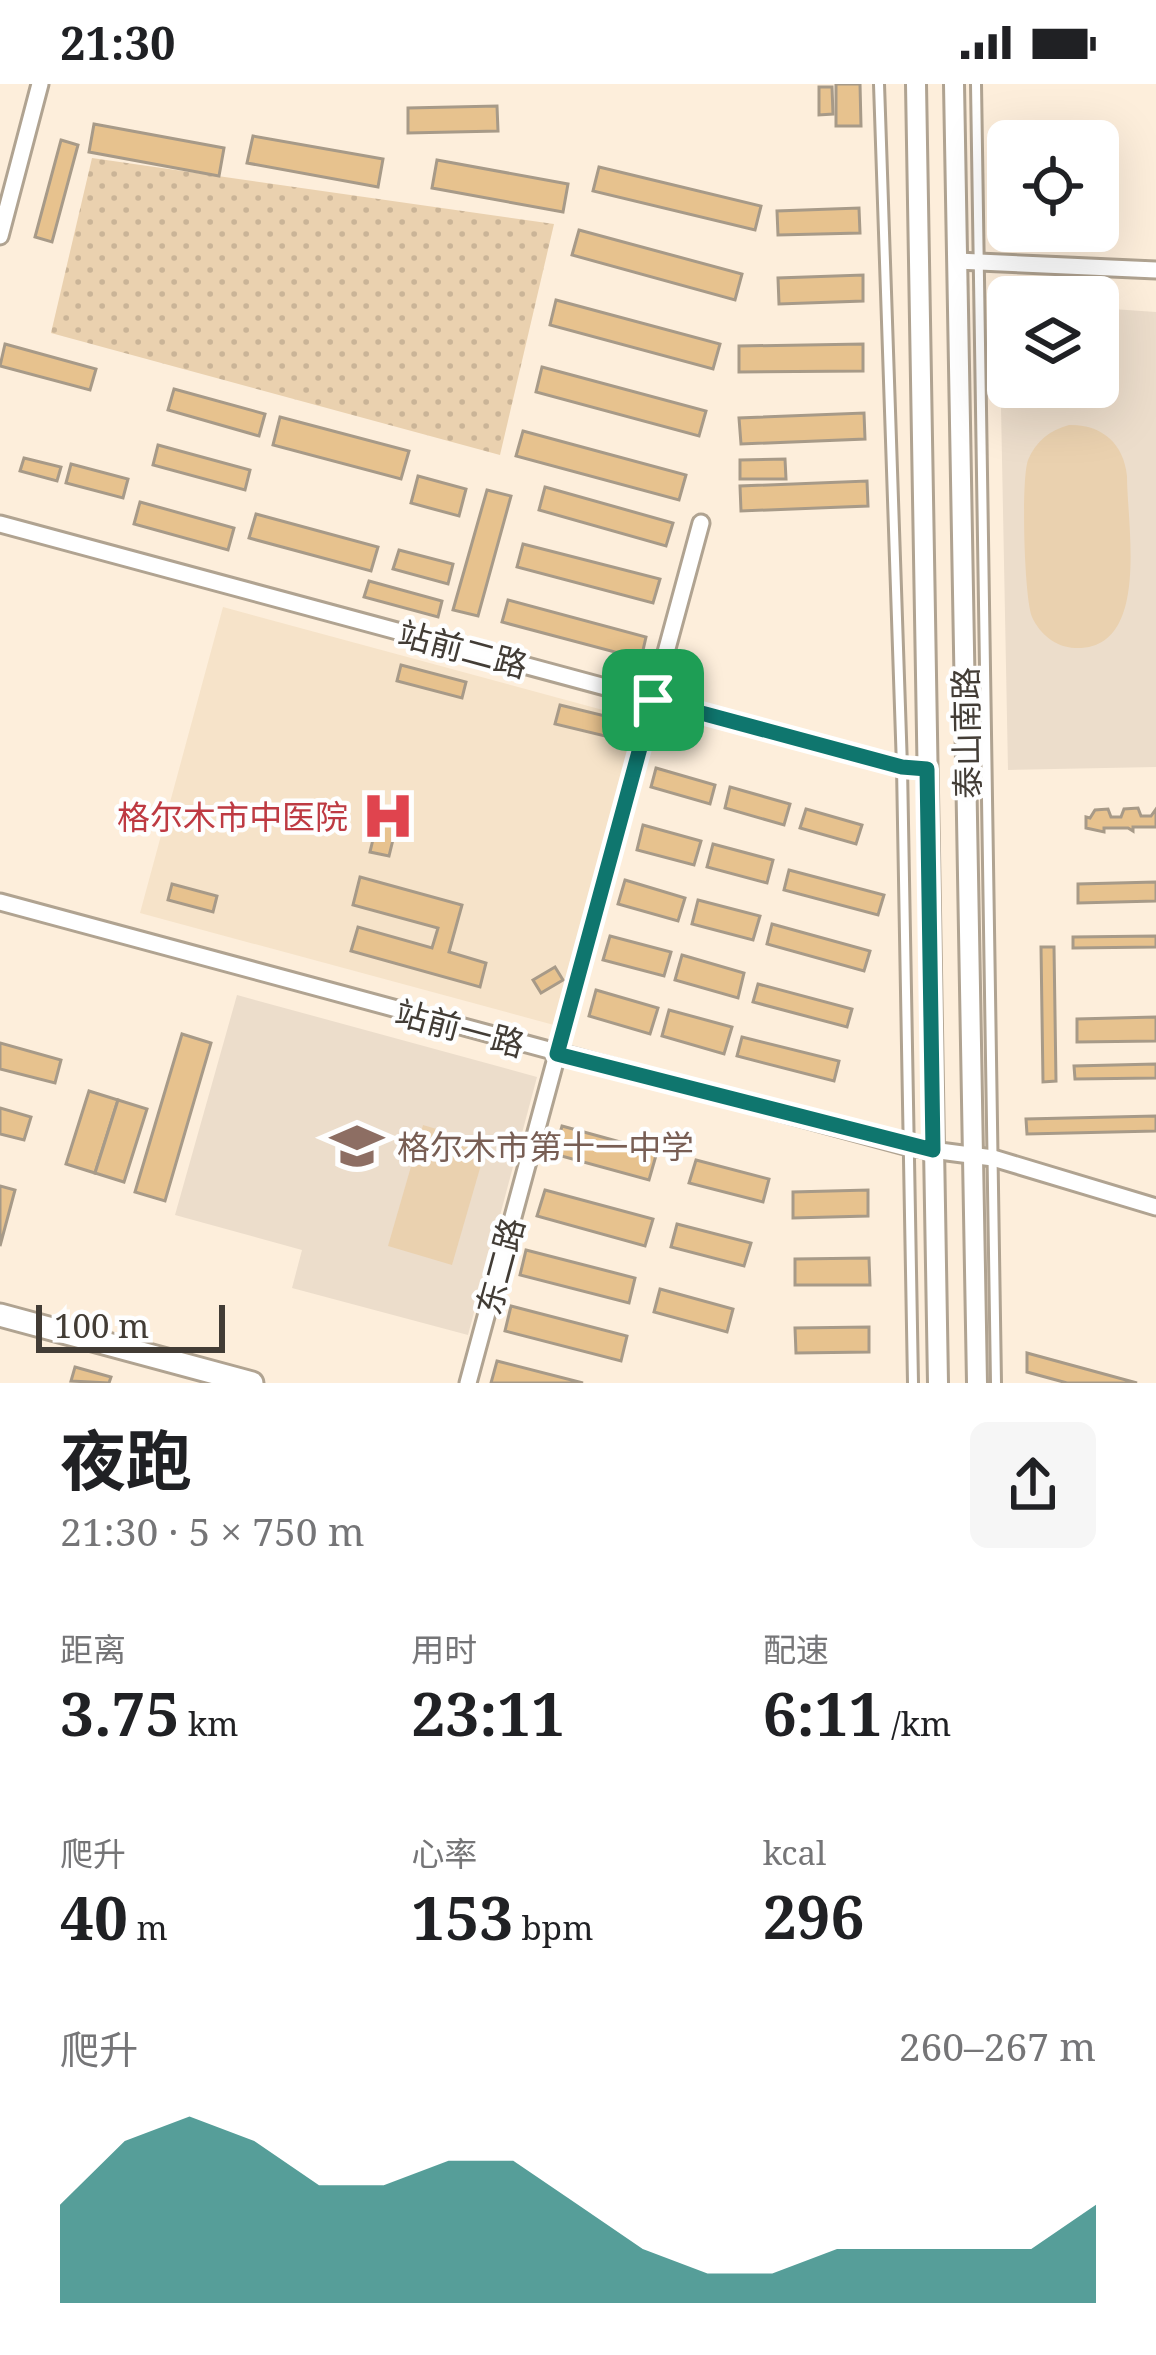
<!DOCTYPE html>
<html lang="zh">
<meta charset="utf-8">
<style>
body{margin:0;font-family:"Noto Serif","Noto Sans SC",serif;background:#f6f6f6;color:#202124;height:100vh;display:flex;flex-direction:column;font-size:45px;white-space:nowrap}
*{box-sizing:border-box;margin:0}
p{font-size:39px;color:#757577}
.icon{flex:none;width:66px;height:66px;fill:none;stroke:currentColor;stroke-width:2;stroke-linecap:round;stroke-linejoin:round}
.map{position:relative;height:1299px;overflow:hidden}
.details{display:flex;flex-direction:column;background:#fff;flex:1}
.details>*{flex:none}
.controls{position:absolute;left:987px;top:36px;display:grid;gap:24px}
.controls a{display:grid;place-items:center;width:132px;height:132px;border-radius:18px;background:#fff;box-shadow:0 12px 48px #0002;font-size:60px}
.scale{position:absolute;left:36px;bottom:30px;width:189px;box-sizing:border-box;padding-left:12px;border:6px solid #423c35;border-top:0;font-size:33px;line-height:42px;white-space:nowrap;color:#423c35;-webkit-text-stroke:9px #fefefe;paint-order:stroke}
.pin{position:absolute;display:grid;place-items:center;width:102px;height:102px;color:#fff;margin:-51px;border-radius:24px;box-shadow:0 6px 18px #0006}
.round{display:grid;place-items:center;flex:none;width:126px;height:126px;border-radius:18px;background:#f6f6f6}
.head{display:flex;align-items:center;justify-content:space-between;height:204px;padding:0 60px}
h1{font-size:66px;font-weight:700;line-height:90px}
.stats{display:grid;grid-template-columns:repeat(3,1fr);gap:18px;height:204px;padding:12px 60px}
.stats div{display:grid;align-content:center}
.stats b{font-size:60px;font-weight:700}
.stats small{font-size:33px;font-weight:400}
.stats p{font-size:33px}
.chart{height:336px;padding:24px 60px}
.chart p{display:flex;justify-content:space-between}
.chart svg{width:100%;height:216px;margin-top:12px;fill:#0f766e;opacity:.7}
.status{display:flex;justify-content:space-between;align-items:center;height:84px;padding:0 60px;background:#fff;direction:ltr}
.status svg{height:33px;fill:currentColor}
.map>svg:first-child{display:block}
</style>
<div class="status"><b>21:30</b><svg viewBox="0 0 49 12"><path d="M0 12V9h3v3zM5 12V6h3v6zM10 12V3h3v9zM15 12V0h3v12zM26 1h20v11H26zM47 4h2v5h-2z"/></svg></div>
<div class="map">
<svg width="1156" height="1299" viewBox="0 0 1156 1299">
<defs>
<pattern id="grass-dots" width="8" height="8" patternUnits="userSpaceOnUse" patternTransform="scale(3)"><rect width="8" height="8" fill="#ead1af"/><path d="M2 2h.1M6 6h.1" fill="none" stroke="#cab497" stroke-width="1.8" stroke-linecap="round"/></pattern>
</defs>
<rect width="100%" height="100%" fill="#fdeedb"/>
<g fill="#ecddcb">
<polygon points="999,219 1008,219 1008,303 1098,303 1098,224 1156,228 1156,683 1008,686"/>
<polygon points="237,911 537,993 468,1251 292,1204 302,1166 175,1131"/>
</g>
<polygon fill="#f6e3c9" points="223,523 636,635 554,941 140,829"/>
<polygon fill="url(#grass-dots)" points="92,74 554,140 500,371 51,249"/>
<g fill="#ead1af">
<path d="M 1069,341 C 1102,340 1124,360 1127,392 C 1127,442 1151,567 1075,564 C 1055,563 1040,550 1032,533 C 1024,513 1021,395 1028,376 C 1036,357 1050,346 1069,341 Z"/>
<polygon points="423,1041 487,1060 452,1181 388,1162"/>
</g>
<g fill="#e7c28e" stroke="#a79a88" stroke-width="3">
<polygon points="836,0 860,0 861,42 836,42"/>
<polygon points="819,3 832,3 833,30 819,31"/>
<polygon points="497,22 498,47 408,49 408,24"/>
<polygon points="94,40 224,64 219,92 89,68"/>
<polygon points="253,52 383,75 378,103 247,79"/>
<polygon points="61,56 78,61 52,158 35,153"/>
<polygon points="437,76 568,100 563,128 432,104"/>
<polygon points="599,83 761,122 755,146 593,107"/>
<polygon points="859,124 860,149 778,151 777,127"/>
<polygon points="579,146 742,190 735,216 572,171"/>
<polygon points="863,191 863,217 779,220 778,194"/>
<polygon points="1039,197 1081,197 1081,210 1039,211"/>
<polygon points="556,216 720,260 713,285 550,241"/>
<polygon points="5,260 96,285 90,306 0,282"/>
<polygon points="863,260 863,287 739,288 739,262"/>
<polygon points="542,283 706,327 699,352 536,308"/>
<polygon points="174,305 265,330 259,352 168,326"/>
<polygon points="864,329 865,355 741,360 739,334"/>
<polygon points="280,333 409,367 401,395 273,361"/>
<polygon points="523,347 686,391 679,416 516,372"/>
<polygon points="158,361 250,386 245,406 153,381"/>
<polygon points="24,374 61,383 57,397 20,387"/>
<polygon points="785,375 786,395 740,395 740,376"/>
<polygon points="71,380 128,395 123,414 66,399"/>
<polygon points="418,392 466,405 459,432 411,419"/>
<polygon points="867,397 868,422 741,427 740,402"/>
<polygon points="545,403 673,439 666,462 539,426"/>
<polygon points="487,406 511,412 478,532 453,526"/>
<polygon points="140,418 234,444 228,466 134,440"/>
<polygon points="256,430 378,463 371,487 249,454"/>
<polygon points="523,460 660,495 653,519 517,483"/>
<polygon points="399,466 453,480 448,500 393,485"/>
<polygon points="369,497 442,517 438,533 364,513"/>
<polygon points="508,516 646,553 641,575 502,538"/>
<polygon points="401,581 466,598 462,614 397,597"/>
<polygon points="560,621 634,639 630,658 555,640"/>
<polygon points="656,684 715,701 710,720 651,703"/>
<polygon points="730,703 790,720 784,741 725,724"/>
<polygon points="1138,724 1141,732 1151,732 1156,725 1156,743 1133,743 1133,747 1128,744 1104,744 1104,748 1086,744 1086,733 1090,734 1095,726 1108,725 1111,733 1121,733 1124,725"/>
<polygon points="806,725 862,741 856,760 800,744"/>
<polygon points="379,730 398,735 389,772 370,768"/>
<polygon points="643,741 701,757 694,781 637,766"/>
<polygon points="713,760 773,776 767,799 707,783"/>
<polygon points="789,786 884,811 878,831 784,806"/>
<polygon points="360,793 462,821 449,868 486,879 480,903 351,867 358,843 432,864 438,844 353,821"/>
<polygon points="625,796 685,814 678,837 618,820"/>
<polygon points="1156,798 1156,817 1078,819 1078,800"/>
<polygon points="172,800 217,812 213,828 168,816"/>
<polygon points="698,816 760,832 753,856 692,840"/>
<polygon points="772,840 870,867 864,887 767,860"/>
<polygon points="610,852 671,868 664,892 603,876"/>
<polygon points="1156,852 1156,863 1073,864 1073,853"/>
<polygon points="1041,863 1054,863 1056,997 1043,998"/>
<polygon points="682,871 744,889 738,914 675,896"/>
<polygon points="555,883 563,896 541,909 533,896"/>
<polygon points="758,900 852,925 847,943 753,918"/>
<polygon points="596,906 658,924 650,950 589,932"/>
<polygon points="669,926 732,943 724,970 662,952"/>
<polygon points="1156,933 1156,957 1077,958 1077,935"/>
<polygon points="182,950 211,959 165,1117 135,1108"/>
<polygon points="742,953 839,977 834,997 737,972"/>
<polygon points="0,959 61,976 55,999 0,985"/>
<polygon points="1156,980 1156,994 1075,995 1074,982"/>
<polygon points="89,1007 118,1016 95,1089 66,1080"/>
<polygon points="118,1016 147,1025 124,1098 95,1089"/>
<polygon points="0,1024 31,1033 24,1056 0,1050"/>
<polygon points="1156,1032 1156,1047 1027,1050 1026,1035"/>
<polygon points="562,1042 657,1068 649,1096 554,1070"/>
<polygon points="696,1076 769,1095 763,1118 689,1099"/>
<polygon points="0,1102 15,1106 0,1162"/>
<polygon points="545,1106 653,1135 645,1162 537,1132"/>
<polygon points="868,1106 868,1132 793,1134 793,1108"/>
<polygon points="677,1140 751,1159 744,1182 671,1163"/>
<polygon points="526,1166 635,1194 629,1219 520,1191"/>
<polygon points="869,1174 870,1201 795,1201 795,1175"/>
<polygon points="660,1205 733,1225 727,1248 654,1228"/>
<polygon points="511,1222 627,1252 621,1277 505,1247"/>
<polygon points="869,1243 869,1268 796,1269 795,1244"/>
<polygon points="1027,1269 1137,1299 1067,1299 1027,1288"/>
<polygon points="497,1277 583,1299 491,1299"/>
<polygon points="75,1283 111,1293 109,1299 71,1297"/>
</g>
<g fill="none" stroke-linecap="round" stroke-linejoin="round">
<g stroke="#b0a391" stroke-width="14">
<g id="service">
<polyline points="879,0 902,683 913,1299"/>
<polyline points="976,0 996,1299"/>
</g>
</g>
<g stroke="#b0a391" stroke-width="21">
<g id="minor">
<polyline points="0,152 40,0"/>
<polyline points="957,177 1156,186"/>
<polyline points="0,440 902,683 927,685"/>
<polyline points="0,818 909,1063 993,1074 1156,1123"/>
<polyline points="468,1299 701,439"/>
</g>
</g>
<g stroke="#b0a391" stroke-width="24">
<g id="tertiary">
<polyline points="916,0 938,1299"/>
<polyline points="954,0 977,1299"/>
</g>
</g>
<g stroke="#b0a391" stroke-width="27">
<polyline id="secondary" points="0,1231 252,1299"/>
</g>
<use href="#service" stroke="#fff" stroke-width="8"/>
<use href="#minor" stroke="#fff" stroke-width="15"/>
<use href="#tertiary" stroke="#fff" stroke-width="18"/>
<use href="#secondary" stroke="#fff" stroke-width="21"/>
</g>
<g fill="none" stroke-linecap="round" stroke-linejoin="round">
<g stroke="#fff" stroke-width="24">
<polygon id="route" points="653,616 902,683 927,685 933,1066 557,970"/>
</g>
<use href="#route" stroke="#0f766e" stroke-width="15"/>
</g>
<defs>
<g id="hospital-bare" transform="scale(4.14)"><path d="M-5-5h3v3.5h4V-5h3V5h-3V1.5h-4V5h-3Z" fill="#e0444e" stroke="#fefefe" stroke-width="2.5" paint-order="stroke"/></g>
<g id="school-bare" transform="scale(4.14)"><path d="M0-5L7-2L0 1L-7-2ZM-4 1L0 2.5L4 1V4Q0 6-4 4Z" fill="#8d6e63" stroke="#fefefe" stroke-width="2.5" paint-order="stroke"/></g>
</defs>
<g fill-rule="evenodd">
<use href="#hospital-bare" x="388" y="732"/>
<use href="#school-bare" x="357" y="1062"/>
</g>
<g text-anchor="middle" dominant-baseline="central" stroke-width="9" stroke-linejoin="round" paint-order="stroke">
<g font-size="33" fill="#423c35" stroke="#fefefe">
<text transform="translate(463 565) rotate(15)">站前二路</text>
<text transform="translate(966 649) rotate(-91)">泰山南路</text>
<text transform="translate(460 944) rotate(15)">站前一路</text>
<text transform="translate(500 1182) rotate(-75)">东二路</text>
</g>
<g font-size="33" fill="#be3a42" stroke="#fefefe" text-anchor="end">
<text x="348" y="732">格尔木市中医院</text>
</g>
<g font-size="33" fill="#785e54" stroke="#fefefe" text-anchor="start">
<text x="397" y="1062">格尔木市第十一中学</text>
</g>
</g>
</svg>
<div class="controls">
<a><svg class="icon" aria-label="locate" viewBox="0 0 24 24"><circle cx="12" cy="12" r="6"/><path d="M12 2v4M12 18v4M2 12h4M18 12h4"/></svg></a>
<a><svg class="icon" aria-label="layers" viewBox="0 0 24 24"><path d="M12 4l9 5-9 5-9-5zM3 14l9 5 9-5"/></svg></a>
</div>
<div class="scale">100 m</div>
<div class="pin" style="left:653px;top:616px;background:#1e9e55"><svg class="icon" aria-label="arrive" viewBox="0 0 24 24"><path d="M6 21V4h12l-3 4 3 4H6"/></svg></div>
</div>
<section class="details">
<div class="head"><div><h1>夜跑</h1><p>21:30 · 5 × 750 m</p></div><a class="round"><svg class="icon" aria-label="share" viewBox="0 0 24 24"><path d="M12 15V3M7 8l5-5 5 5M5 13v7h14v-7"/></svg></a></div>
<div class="stats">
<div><p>距离</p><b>3.75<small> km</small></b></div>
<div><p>用时</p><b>23:11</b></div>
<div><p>配速</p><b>6:11<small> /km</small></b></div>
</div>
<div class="stats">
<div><p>爬升</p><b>40<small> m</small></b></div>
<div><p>心率</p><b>153<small> bpm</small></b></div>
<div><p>kcal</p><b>296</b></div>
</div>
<div class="chart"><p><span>爬升</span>260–267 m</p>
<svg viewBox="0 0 160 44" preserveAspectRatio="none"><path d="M0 44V24L10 11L20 6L30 11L40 20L50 20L60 15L70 15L80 24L90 33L100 38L110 38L120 33L130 33L140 33L150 33L160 24V44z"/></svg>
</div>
</section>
